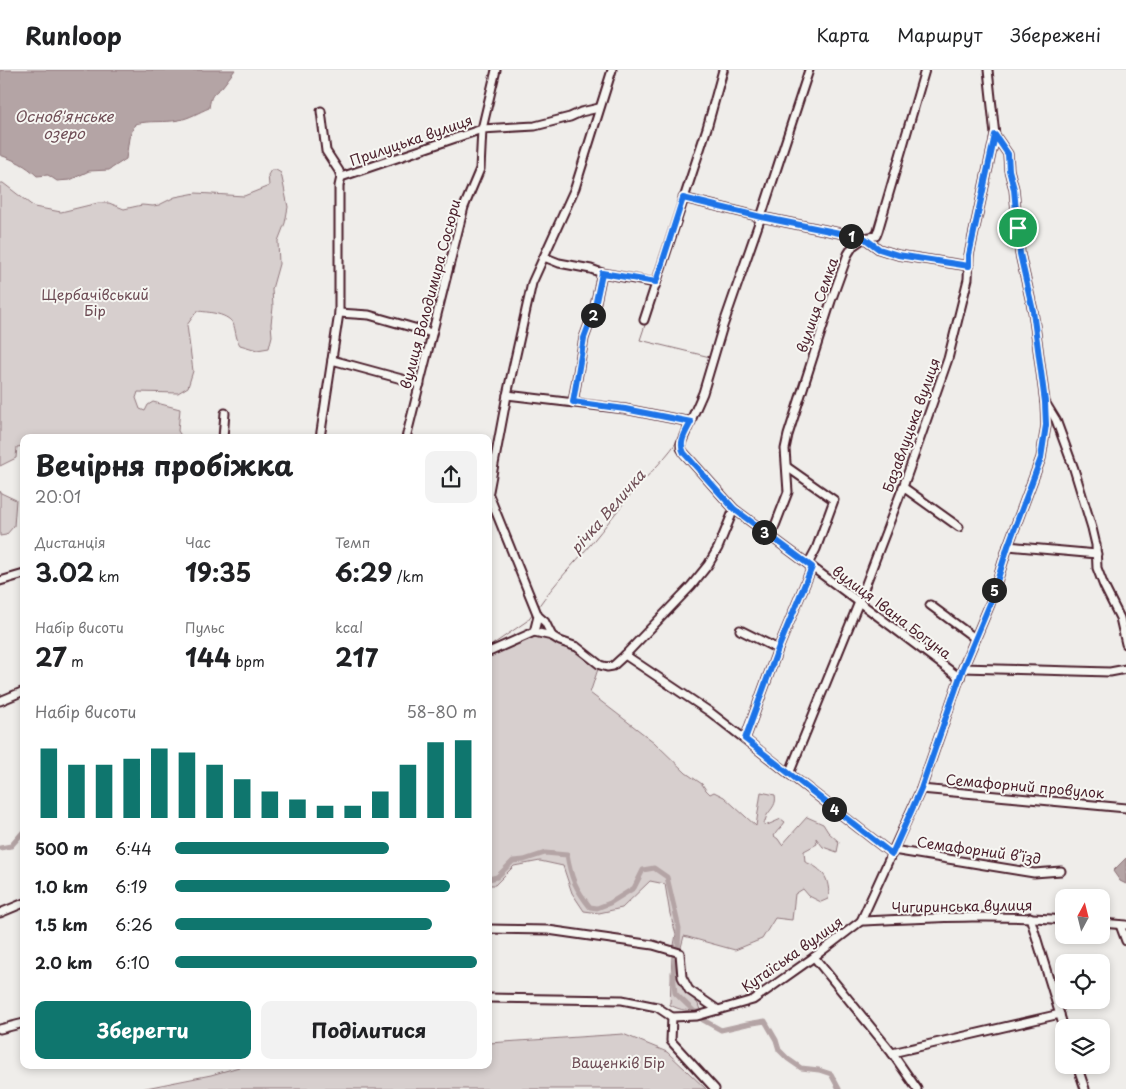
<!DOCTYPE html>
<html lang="uk">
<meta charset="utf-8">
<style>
body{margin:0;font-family:"Playpen Sans",sans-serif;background:#f2f2f2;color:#202124;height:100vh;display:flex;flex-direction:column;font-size:19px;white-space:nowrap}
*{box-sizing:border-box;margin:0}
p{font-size:16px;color:#757577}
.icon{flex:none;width:28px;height:28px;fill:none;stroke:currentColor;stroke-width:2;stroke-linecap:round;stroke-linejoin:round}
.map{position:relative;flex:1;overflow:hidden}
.side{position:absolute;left:20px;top:364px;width:472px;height:635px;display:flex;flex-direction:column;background:#fff;border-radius:10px;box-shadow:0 2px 8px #0003}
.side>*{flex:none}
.needle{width:32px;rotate:7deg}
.tools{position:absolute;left:1055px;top:819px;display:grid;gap:10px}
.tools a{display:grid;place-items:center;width:55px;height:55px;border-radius:10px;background:#fff;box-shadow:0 2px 8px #0003;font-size:25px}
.pin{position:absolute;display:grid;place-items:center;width:42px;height:42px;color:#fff;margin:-21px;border:2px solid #fff;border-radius:50%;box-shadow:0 1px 5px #0007}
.km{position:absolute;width:25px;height:25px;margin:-12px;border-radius:50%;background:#222;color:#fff;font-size:14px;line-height:25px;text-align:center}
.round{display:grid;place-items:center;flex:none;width:52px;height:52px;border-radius:10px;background:#f2f2f2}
.overview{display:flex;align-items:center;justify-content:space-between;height:85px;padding:0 15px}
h1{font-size:28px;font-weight:700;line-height:38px}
.stats{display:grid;grid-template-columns:repeat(3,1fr);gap:8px;height:85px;padding:5px 15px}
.stats div{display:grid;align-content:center}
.stats b{font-size:25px;font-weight:700}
.stats small{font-size:14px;font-weight:400}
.stats p{font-size:14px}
.chart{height:140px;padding:10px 15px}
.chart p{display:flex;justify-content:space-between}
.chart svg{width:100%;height:90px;margin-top:5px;stroke:#0f766e;stroke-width:6}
.cta{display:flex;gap:10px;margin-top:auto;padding:10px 15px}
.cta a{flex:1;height:58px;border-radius:10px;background:#0f766e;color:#fff;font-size:20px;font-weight:700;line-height:58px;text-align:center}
.cta a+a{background:#f2f2f2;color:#202124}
ul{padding:0 15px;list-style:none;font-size:16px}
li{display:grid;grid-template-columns:80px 60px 1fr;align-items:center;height:38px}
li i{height:12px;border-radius:6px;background:#0f766e}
header{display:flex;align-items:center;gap:30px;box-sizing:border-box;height:70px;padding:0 25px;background:#fff;border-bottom:1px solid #e0e0e0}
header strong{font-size:24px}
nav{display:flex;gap:28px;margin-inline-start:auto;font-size:18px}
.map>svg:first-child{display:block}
</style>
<header>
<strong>Runloop</strong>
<nav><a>Карта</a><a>Маршрут</a><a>Збережені</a></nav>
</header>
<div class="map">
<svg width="1126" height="1019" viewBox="0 0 1126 1019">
<rect width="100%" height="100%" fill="#efedea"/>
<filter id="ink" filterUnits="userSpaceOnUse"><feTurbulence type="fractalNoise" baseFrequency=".02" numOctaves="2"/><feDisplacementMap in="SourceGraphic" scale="10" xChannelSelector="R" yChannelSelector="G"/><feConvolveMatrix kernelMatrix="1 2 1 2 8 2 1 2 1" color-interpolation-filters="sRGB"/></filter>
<g filter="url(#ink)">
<g fill="#d7cfce" stroke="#90777c">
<path d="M 271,100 L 276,100 L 281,103 L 288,137 L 285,153 L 278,171 L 279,194 L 272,219 L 273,237 L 271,254 L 272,266 L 269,278 L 257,280 L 240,275 C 236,269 236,263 234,256 C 230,243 207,242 197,241 L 187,255 L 193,301 L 188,317 L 178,323 L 138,322 L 136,328 L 140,339 L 145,341 L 148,335 L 153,332 L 180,339 L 178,361 L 182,367 L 24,368 L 24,376 L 17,377 L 16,388 L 0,396 L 0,113 L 3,113 L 34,137 L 61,142 L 98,133 L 109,133 L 124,139 L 142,135 L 153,136 L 159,135 L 175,127 L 196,123 L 244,126 L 269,116 L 268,105 Z"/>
<polygon points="0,421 1,423 16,430 14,456 6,465 0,466"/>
<path d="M 532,563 L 568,574 L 599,596 L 590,623 L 654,672 L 686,703 L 702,714 L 706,720 L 710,724 L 714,722 L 724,727 L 756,756 L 761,722 L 775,725 C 777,734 772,738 767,745 C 766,748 765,751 764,754 L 765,756 L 781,749 L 785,752 C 782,757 777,760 774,766 L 778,769 L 782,775 L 807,747 L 823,754 L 828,762 L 839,772 L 837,782 L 823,777 L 816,768 L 817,774 L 804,781 L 805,792 C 811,794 819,798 823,804 C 828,809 830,822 828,829 L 821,832 L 809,826 L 803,819 L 795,824 L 792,850 L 775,848 L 762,869 L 735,880 L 684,866 L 678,889 L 679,911 L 698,934 L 700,940 C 687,941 682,941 670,935 L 672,887 L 676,864 L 670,844 L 665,814 L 650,811 L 622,838 L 599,843 L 584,841 L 572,823 L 563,796 L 540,791 L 514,796 L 495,815 L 489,815 L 489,582 Z"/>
<polygon points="623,964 667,982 706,1019 141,1019 211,1005 246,995 255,995 254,997 267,995 489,995 489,973"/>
</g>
<g fill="#b4a4a5" stroke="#8a6f74">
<path d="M 0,0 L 235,0 C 231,5 226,12 222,17 C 212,25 211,25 209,38 C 199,42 190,48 179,50 C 164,53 150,50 135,54 L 129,68 L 126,89 L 109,100 L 89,101 L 70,110 L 57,111 L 48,105 L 37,106 C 26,95 14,90 0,85 Z"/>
<polygon points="1126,788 1126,814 1120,811 1113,801"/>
</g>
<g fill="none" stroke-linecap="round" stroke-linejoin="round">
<g stroke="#8a6f74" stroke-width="1">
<polyline points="711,57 729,0"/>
<polyline points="646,252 640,270 710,287"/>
<path d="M 538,537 C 554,514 573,495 590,475 C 605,457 619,438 634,421 C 650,402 669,386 681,365"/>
<polyline points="489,577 527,551 533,543"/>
</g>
<g stroke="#b4a4a5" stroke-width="5">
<polyline points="0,778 11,776 24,761"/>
<path d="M 489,809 L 497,807 L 513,791 L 524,790 L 545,783 L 567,785 C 571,808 575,818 590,837 L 597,838 L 610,833 L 634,818 L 643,800 L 654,798 L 667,807 L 679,858 L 678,877 L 673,903 L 675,923 L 703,950 L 721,960 L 747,954 L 765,951 L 776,970 L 779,980 L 788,989 L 801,998 L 819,1000 L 831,1004 L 839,1019"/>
</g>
<g stroke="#4a1f2b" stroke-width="11">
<g id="minor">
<polyline points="809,0 761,147 723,256 703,323 681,373 681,378 684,383 734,439 859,532 960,608"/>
<polyline points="321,41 326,81 339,101 341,107"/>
<polyline points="995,65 1008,84 1009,100 1014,119 1020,184 1033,241 1045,332 1056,350 1074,399 1092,458 1096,475 1097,498 1104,516 1120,548 1126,574"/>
<polyline points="683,128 761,147 864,168 879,179 898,185 969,196"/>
<polyline points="544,187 559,193 591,199 602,203 656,213"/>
<polyline points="339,243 369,245 432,263"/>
<polyline points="644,250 707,58 723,0"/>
<polyline points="332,290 420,314"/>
<polyline points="507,325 625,339 691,352"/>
<polyline points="573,332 584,268 594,241 602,203"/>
<polyline points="223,368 225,343"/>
<polyline points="320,368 339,243 339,116 341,107 482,59 535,56 570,47 581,42 599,38"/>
<polyline points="406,368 464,137 480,99 482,59 496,0"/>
<polyline points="787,397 834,430 816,479 808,494"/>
<polyline points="903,417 959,457"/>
<polyline points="489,421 507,325 532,213 575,118 612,0"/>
<polyline points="489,425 538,546 545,552 552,566 560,571 577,577 600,595 607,597 613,596 625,585 691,516 708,495 718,478 734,439"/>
<polyline points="771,466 788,422 785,379 788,365 831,231 848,184 853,176 864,168 876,166 878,161 925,0"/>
<polyline points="1008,476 1097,484"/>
<polyline points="0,511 24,504"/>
<polyline points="930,535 976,569"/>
<polyline points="740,560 778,579"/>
<polyline points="534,562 552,566"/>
<polyline points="489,582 534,562 538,546"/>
<polyline points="625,585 710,642 892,784"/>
<polyline points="963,598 1110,602 1126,599"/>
<polyline points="0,631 24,621"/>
<polyline points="745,669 778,579 812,497"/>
<polyline points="789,704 859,532 903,417 948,289 968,209 969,185 995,65 988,0"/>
<polyline points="921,719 1126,738"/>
<polyline points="893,780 1034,803 1061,801"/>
<polyline points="0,843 24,833"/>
<polyline points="1030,847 1064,958"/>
<path d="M 861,851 C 929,848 996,844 1064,850"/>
<polyline points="1101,853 1126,855"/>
<polyline points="1120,855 1126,871"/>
<polyline points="489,859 548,860 653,875 680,883 682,907 689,920 718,940"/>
<polyline points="814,887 892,983 917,1019"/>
<polyline points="489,928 622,930 657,937 672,947 697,946 753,930 814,887 861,851 921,719 963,598 990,534 1008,476 1041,388 1046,355 1045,332"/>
<polyline points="672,947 671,971 715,1019"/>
<polyline points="0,959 24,953"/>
<polyline points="892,983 1060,944"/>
<polyline points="1077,995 1085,1019"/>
</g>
</g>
<use href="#minor" stroke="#f6f6f2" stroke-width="7"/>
</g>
</g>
<g fill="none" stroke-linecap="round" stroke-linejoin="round" filter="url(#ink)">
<g stroke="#fff" stroke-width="10">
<path id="route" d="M 995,65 L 1008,84 L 1009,100 L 1014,119 L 1020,184 L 1033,241 L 1045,332 L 1046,355 L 1041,388 L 1008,476 L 990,534 L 963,598 L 921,719 L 892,784 L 745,669 L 778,579 L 812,497 L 734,439 L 684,383 C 678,372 686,362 691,352 L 625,339 L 573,332 L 584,268 L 594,241 L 602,203 L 656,212 L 683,128 L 761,147 L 864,168 L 879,179 L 898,185 L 969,196 L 969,185 Z"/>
</g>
<use href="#route" stroke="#1a73e8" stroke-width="6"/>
</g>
<g text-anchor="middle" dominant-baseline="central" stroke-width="4" stroke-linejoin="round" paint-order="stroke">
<g font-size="14" fill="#4a1f2b" stroke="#f6f6f2">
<text transform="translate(411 70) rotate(-19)">Прилуцька вулиця</text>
<text transform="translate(430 224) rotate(-75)">вулиця Володимира Сосюри</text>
<text transform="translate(817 235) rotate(-71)">вулиця Семка</text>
<text transform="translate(911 355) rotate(-70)">Базавлуцька вулиця</text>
<text transform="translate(892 542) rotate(37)">вулиця Івана Богуна</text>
<text transform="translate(1025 716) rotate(5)">Семафорний провулок</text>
<text transform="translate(979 780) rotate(8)">Семафорний в’їзд</text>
<text transform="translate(962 836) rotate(-1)">Чигиринська вулиця</text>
<text transform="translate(792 884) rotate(-35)">Кутаїська вулиця</text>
</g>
<g font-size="14" fill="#6d4b54" stroke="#f6f6f2">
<text x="95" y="224">Щербачівський<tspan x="95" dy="16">Бір</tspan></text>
<text x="618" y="992">Ващенків Бір</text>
</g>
<g font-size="15" font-style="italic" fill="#6f4e56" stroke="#f6f6f2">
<text x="64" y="45">Основ'янське<tspan x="64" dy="17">озеро</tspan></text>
<text transform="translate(607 441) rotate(-49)">річка Величка</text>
</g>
</g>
</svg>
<div class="tools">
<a><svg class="needle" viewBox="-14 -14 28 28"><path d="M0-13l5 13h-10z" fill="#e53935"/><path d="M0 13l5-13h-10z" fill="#757577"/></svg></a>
<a><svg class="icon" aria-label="locate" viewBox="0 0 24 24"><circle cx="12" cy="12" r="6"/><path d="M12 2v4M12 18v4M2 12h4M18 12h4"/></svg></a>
<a><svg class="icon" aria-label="layers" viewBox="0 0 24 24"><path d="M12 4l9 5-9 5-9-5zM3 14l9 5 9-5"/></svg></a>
</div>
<div class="pin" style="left:1018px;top:158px;background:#1e9e55"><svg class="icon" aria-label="arrive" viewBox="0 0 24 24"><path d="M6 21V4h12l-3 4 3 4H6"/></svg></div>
<b class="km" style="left:851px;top:166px">1</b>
<b class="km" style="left:593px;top:245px">2</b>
<b class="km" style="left:764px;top:462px">3</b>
<b class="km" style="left:834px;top:739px">4</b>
<b class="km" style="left:994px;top:520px">5</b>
<section class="side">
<div class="overview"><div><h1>Вечірня пробіжка</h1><p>20:01</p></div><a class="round"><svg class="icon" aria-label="share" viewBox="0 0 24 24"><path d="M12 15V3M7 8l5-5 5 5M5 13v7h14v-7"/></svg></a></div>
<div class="stats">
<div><p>Дистанція</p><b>3.02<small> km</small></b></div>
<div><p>Час</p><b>19:35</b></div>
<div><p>Темп</p><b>6:29<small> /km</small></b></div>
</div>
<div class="stats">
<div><p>Набір висоти</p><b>27<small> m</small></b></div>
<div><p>Пульс</p><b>144<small> bpm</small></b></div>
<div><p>kcal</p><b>217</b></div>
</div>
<div class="chart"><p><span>Набір висоти</span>58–80 m</p>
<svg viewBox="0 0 160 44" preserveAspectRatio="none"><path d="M5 44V10M15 44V18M25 44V18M35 44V15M45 44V10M55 44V12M65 44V18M75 44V25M85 44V31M95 44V35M105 44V38M115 44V38M125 44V31M135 44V18M145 44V7M155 44V6"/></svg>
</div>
<ul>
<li><b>500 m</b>6:44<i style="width:71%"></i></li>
<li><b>1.0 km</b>6:19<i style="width:91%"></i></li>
<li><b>1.5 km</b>6:26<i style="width:85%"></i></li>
<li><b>2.0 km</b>6:10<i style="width:100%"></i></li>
</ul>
<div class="cta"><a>Зберегти</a><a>Поділитися</a></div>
</section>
</div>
